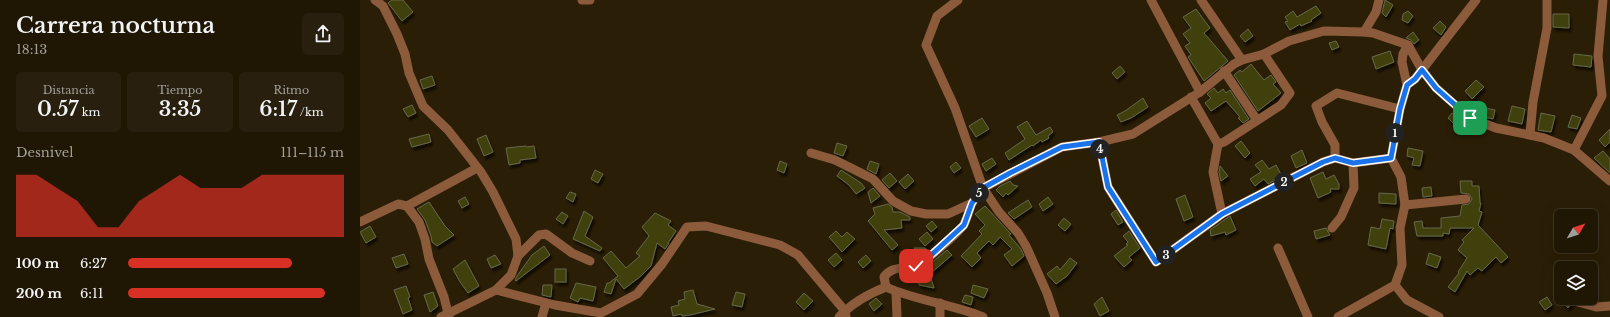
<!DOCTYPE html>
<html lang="es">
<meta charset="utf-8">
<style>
body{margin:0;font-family:"Libre Baskerville",serif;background:#281f0e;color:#f1f3f6;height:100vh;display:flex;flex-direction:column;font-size:15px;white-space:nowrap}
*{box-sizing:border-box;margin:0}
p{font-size:13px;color:#a29f9a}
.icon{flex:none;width:22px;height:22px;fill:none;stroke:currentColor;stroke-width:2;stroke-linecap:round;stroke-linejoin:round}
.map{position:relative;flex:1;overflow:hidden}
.details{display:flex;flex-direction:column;background:#201604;width:360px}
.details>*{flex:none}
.needle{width:26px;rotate:51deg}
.controls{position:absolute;left:1194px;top:209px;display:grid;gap:8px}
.controls a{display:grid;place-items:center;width:44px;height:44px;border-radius:6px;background:#201604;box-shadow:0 4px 16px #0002,0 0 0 1px #3d3526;font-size:20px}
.pin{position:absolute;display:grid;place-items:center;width:34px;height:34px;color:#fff;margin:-17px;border-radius:8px;box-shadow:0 2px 6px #0006}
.km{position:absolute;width:20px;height:20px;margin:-10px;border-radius:50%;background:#222;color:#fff;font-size:11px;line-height:20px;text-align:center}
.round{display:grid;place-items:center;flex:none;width:42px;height:42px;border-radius:6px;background:#281f0e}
.overview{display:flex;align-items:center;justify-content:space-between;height:68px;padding:0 16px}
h1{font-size:22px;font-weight:600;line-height:30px}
.stats{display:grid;grid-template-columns:repeat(3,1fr);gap:6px;height:68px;padding:4px 16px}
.stats div{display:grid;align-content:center;border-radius:6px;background:#281f0e;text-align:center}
.stats b{font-size:20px;font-weight:600}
.stats small{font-size:11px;font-weight:400}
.stats p{font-size:11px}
.chart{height:112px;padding:8px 16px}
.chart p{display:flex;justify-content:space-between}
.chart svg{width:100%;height:72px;margin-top:4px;fill:#d93025;opacity:.7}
ul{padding:0 16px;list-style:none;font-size:13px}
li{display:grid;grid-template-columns:64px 48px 1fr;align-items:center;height:30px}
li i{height:10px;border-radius:5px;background:#d93025}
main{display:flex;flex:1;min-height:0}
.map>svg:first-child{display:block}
</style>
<main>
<section class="details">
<div class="overview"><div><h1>Carrera nocturna</h1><p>18:13</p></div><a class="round"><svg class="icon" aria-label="share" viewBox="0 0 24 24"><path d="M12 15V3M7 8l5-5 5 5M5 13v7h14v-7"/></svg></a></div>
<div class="stats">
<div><p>Distancia</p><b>0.57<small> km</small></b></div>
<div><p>Tiempo</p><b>3:35</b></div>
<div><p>Ritmo</p><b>6:17<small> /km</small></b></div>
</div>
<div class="chart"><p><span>Desnivel</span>111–115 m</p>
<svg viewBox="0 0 160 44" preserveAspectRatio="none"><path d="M0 44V6L10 6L20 14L30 22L40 38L50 38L60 22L70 14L80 6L90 14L100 14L110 14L120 6L130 6L140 6L150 6L160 6V44z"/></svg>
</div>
<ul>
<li><b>100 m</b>6:27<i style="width:76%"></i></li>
<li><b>200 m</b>6:11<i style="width:91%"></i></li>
</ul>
</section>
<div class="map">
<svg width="1250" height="317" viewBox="0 0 1250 317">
<defs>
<filter id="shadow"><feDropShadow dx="2" dy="3.5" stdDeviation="1" flood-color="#0009"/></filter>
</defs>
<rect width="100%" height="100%" fill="#2b1e06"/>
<g fill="#41410f" stroke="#65674b" filter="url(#shadow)">
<polygon points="32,0 43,0 53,12 42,21 28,3"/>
<polygon points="1025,0 1033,5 1026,17 1022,13"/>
<polygon points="956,6 961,13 951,20 952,21 941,26 940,24 930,30 925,22 928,21 925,17 933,11 937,17"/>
<polygon points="836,9 850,28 844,33 868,61 844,81 828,57 831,55 825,46 830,43 823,34 831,28 823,17"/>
<polygon points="1048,11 1053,16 1048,23 1042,20 1043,14"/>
<polygon points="1193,14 1209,14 1209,28 1193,27"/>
<polygon points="1080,21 1086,27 1081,35 1073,28"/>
<polygon points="888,29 893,36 885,42 880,36"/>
<polygon points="1053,32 1059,40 1054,44 1051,40 1046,38"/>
<polygon points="976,41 979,47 972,50 969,43"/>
<polygon points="1030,51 1034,62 1016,69 1012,57"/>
<polygon points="1214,54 1232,56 1231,67 1213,65"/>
<polygon points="891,64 904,80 911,75 916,82 913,84 921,93 898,111 874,75 880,70 882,72"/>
<polygon points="760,66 765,72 757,79 752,73"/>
<polygon points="72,76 75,85 63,89 60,80"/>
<polygon points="1116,80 1124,87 1112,99 1105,91"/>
<polygon points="854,88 858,93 863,89 866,93 870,90 889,119 883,123 878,118 880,117 866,101 851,111 845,103 851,98 847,94"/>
<polygon points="783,98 788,107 771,118 761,122 757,115 765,111"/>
<polygon points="1105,104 1135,110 1133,119 1124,117"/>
<polygon points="52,105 56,113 48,117 43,109"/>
<polygon points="1152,106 1165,109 1162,124 1148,121"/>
<polygon points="1092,113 1099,118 1094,124 1088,118"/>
<polygon points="1181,113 1195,116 1191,132 1178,130"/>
<polygon points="1212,115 1221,118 1217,129 1208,127"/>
<polygon points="622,118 629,129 616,137 609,126"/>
<polygon points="667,121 676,135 690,127 693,132 688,136 689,138 682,142 681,140 673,146 672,145 649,160 645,153 665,139 657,127"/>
<polygon points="1250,129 1250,142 1245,147 1239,140"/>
<polygon points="69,134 71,142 52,147 49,139"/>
<polygon points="126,135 133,152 124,156 117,139"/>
<polygon points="881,141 890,153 885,158 875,146"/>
<polygon points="477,143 487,146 483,156 474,153"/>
<polygon points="166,146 167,147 174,146 176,158 160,160 160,163 149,165 146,148"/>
<polygon points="1048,148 1063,151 1060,166 1052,165 1054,158 1047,156"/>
<polygon points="942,150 947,163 936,168 931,156"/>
<polygon points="1243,151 1250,159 1250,173 1234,158"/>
<polygon points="632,158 636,164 626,171 622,164"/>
<polygon points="902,160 909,169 916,165 922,176 908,184 904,179 895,186 890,179 901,172 895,165"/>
<polygon points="420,161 427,164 424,173 417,170"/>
<polygon points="510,161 519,164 516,174 507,169"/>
<polygon points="596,162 601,168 594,173 590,167"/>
<polygon points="860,166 868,176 861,181 859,172"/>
<polygon points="235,170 243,174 238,183 231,179"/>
<polygon points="481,170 501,183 505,188 496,194 489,185 477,176"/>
<polygon points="963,172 966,179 974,175 979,184 979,189 970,189 971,192 958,198 950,178"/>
<polygon points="530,173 537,181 529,188 522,180"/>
<polygon points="548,174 554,181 545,189 539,182"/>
<polygon points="650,181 653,185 658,186 648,195 646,193 643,197 636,190 640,186"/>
<polygon points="1100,181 1112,181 1112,186 1119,186 1120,203 1121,203 1119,211 1122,212 1118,225 1148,257 1141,263 1136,257 1122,271 1118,268 1110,275 1107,271 1095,292 1088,287 1099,273 1098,272 1107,258 1098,250 1104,242 1102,240 1114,228 1090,228 1089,234 1083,233 1083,236 1057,236 1054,222 1062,221 1063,228 1081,228 1081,218 1100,216 1102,205 1109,204 1112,199 1109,194 1101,193"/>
<polygon points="1071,187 1072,196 1063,197 1062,188"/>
<polygon points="513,188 520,196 511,203 508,192"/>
<polygon points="210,192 216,194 213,202 206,198"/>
<polygon points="1019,193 1036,194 1036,204 1019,203"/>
<polygon points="825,195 833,217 824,221 816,199"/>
<polygon points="105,197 109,204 102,208 98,201"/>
<polygon points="688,197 693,204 683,211 679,204"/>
<polygon points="668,200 672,207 654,219 648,213"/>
<polygon points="69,202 85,226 94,235 77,246 72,242 71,236 65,220 57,209"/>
<polygon points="528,204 532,207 533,212 540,212 550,217 550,220 541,220 542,228 524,230 538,245 532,250 508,221 515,214 513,208"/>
<polygon points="625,206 651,234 649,235 661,249 664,256 652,266 644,255 652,249 640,237 633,245 629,241 617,253 621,258 612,267 601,256 622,234 619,231 625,225 615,214"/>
<polygon points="756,210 763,222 758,225 751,214"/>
<polygon points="224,211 233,217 225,236 242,248 240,251 213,239"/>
<polygon points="202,212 208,216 203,224 196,219"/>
<polygon points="295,213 311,221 308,225 316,231 308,243 309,243 305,249 297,243 291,266 281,276 264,289 256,279 251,294 244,292 247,283 249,283 258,276 243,258 251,251 266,268 280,256 276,253 289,236 282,227"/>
<polygon points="870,216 876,230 866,235 865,232 851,236 850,230"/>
<polygon points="704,218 711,224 705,231 698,225"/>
<polygon points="1022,219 1034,221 1033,229 1030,228 1026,249 1008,245 1011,227 1020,229"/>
<polygon points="572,221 577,227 571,232 566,226"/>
<polygon points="10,226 16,237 6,243 0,232"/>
<polygon points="966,228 970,235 956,239 954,231"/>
<polygon points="476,231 482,237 487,232 495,239 482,252 469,237"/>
<polygon points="769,231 780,248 769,257 772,260 764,267 754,256 768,245 766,244 768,242 763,236"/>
<polygon points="567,232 573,239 565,246 559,239"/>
<polygon points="184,246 190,255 156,281 155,280 157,276 172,255"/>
<polygon points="554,248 565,248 567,250 561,255"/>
<polygon points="587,250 592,255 571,273 566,267"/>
<polygon points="476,253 482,260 474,267 468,260"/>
<polygon points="1069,253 1081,257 1077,268 1066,264"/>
<polygon points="44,254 48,264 36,268 32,258"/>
<polygon points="135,255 141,264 131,268 127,259"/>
<polygon points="506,255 511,261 503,268 498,262"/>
<polygon points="710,258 717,263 707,276 696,284 687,274 697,266 700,270"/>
<polygon points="105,260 119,286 108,293 100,282 93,269"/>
<rect x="195" y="269" width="11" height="13"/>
<polygon points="569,272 574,288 559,285 558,273"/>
<polygon points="216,283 236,287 233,301 220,298 218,302 210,298"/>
<polygon points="183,285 192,285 191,297 182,295"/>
<polygon points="613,285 628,289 624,298 611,293"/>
<polygon points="46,286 50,297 48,298 52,310 43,314 34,290"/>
<polygon points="333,290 337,304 355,309 330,315 322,316 321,314 313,316 311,307 319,305 318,301 325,299 324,292"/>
<polygon points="73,292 78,306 70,312 64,295"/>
<polygon points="376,292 385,294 382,307 372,305"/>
<polygon points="444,293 453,301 444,310 436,302"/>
<polygon points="605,295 613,297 611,305 602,302"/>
<polygon points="742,297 749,311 740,316 734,304"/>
<polygon points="1187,297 1192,305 1185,310 1179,302"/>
<polygon points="516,298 522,304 514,311 509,304"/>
<polygon points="1205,298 1214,298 1212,303 1208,308 1201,301"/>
</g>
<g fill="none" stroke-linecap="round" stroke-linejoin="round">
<g stroke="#8c5b3c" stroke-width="9">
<polyline points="15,0 23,6 37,34 45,54 49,73 63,106 88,130 121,172 133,192 156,239 158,256 151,275 136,290 81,317"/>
<polyline points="222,0 230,0"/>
<polyline points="598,0 577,16 566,45 595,108 623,188 639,212 658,233 666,246 687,293 695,317"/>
<polyline points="791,0 840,92"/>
<polyline points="841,0 882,60"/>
<polyline points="1004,32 1016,12 1019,0"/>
<polyline points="864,71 897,120"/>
<polyline points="1047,85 1055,79 1116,0"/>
<polyline points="831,97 858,144 853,172 862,214"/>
<polyline points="1170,134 1173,102 1187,28 1187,0"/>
<polyline points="739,142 748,187 796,262 862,214 963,162 975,158 975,145 962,122 956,106 977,93 1040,109"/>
<polyline points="858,144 864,142 921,105 930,93 904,54"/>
<polyline points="1214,150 1242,96 1238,56 1243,0"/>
<polyline points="451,153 475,160 513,179 533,201 551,211 566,214 588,214 612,203 623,188 702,147 739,142 773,134 840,92 874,64 882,60 904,54 929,41 964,31 1004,32 1013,33 1048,45 1062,70 1076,88 1110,118 1136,128 1184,138 1214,150 1250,181"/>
<polyline points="975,158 993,163"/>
<polyline points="1045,205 1106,199"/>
<polyline points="47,206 59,222 65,239 69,259 84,297 89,317"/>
<polyline points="0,222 38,204 47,206 117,168"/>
<polyline points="972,228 981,217 994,188 993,163 1031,158"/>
<polyline points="918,248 948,317"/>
<polyline points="158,256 179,235 186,234 212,253 230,261"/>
<polyline points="1035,285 1047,300 1079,317"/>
<path d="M 526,287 L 524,277 C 531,266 544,269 555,266 C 566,261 595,236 603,226 C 607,220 609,210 612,203"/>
<polyline points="136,290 195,305 241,313 277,294 302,264 327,227 346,226 420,245 438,255 485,311 486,317"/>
<polyline points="536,292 537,317"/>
<polyline points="1218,302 1236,307 1250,306"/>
<polyline points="182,317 186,303"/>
<path d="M 479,317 C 492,303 508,294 526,287 C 557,301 592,304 623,317"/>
<polyline points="580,317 580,303"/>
<polyline points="978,317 1035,285 1042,265 1040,228 1045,205 1041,177 1031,158 1040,109 1047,85 1042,62 1043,54 1048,45"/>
</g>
</g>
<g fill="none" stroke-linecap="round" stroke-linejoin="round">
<g stroke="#fff" stroke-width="8">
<polyline id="route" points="556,266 569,257 604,225 612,203 623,188 650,173 702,147 739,142 748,187 796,262 862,214 963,162 975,158 993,163 1031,158 1040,109 1047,85 1055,79 1062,70 1076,88 1110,118"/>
</g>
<use href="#route" stroke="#1a73e8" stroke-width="5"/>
</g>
</svg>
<div class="controls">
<a><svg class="needle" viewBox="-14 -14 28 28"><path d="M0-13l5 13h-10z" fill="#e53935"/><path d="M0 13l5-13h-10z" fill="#a29f9a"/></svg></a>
<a><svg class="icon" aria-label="layers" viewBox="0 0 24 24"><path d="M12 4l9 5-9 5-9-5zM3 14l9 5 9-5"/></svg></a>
</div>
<div class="pin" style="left:1110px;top:118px;background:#1e9e55"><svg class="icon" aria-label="arrive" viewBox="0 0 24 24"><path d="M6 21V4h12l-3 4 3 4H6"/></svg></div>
<div class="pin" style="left:556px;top:266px;background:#d93025"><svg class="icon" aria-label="check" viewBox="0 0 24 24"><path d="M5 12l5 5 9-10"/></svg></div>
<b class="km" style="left:1035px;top:133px">1</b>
<b class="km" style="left:924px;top:182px">2</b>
<b class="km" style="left:806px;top:255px">3</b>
<b class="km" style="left:740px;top:149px">4</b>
<b class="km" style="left:619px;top:193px">5</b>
</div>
</main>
